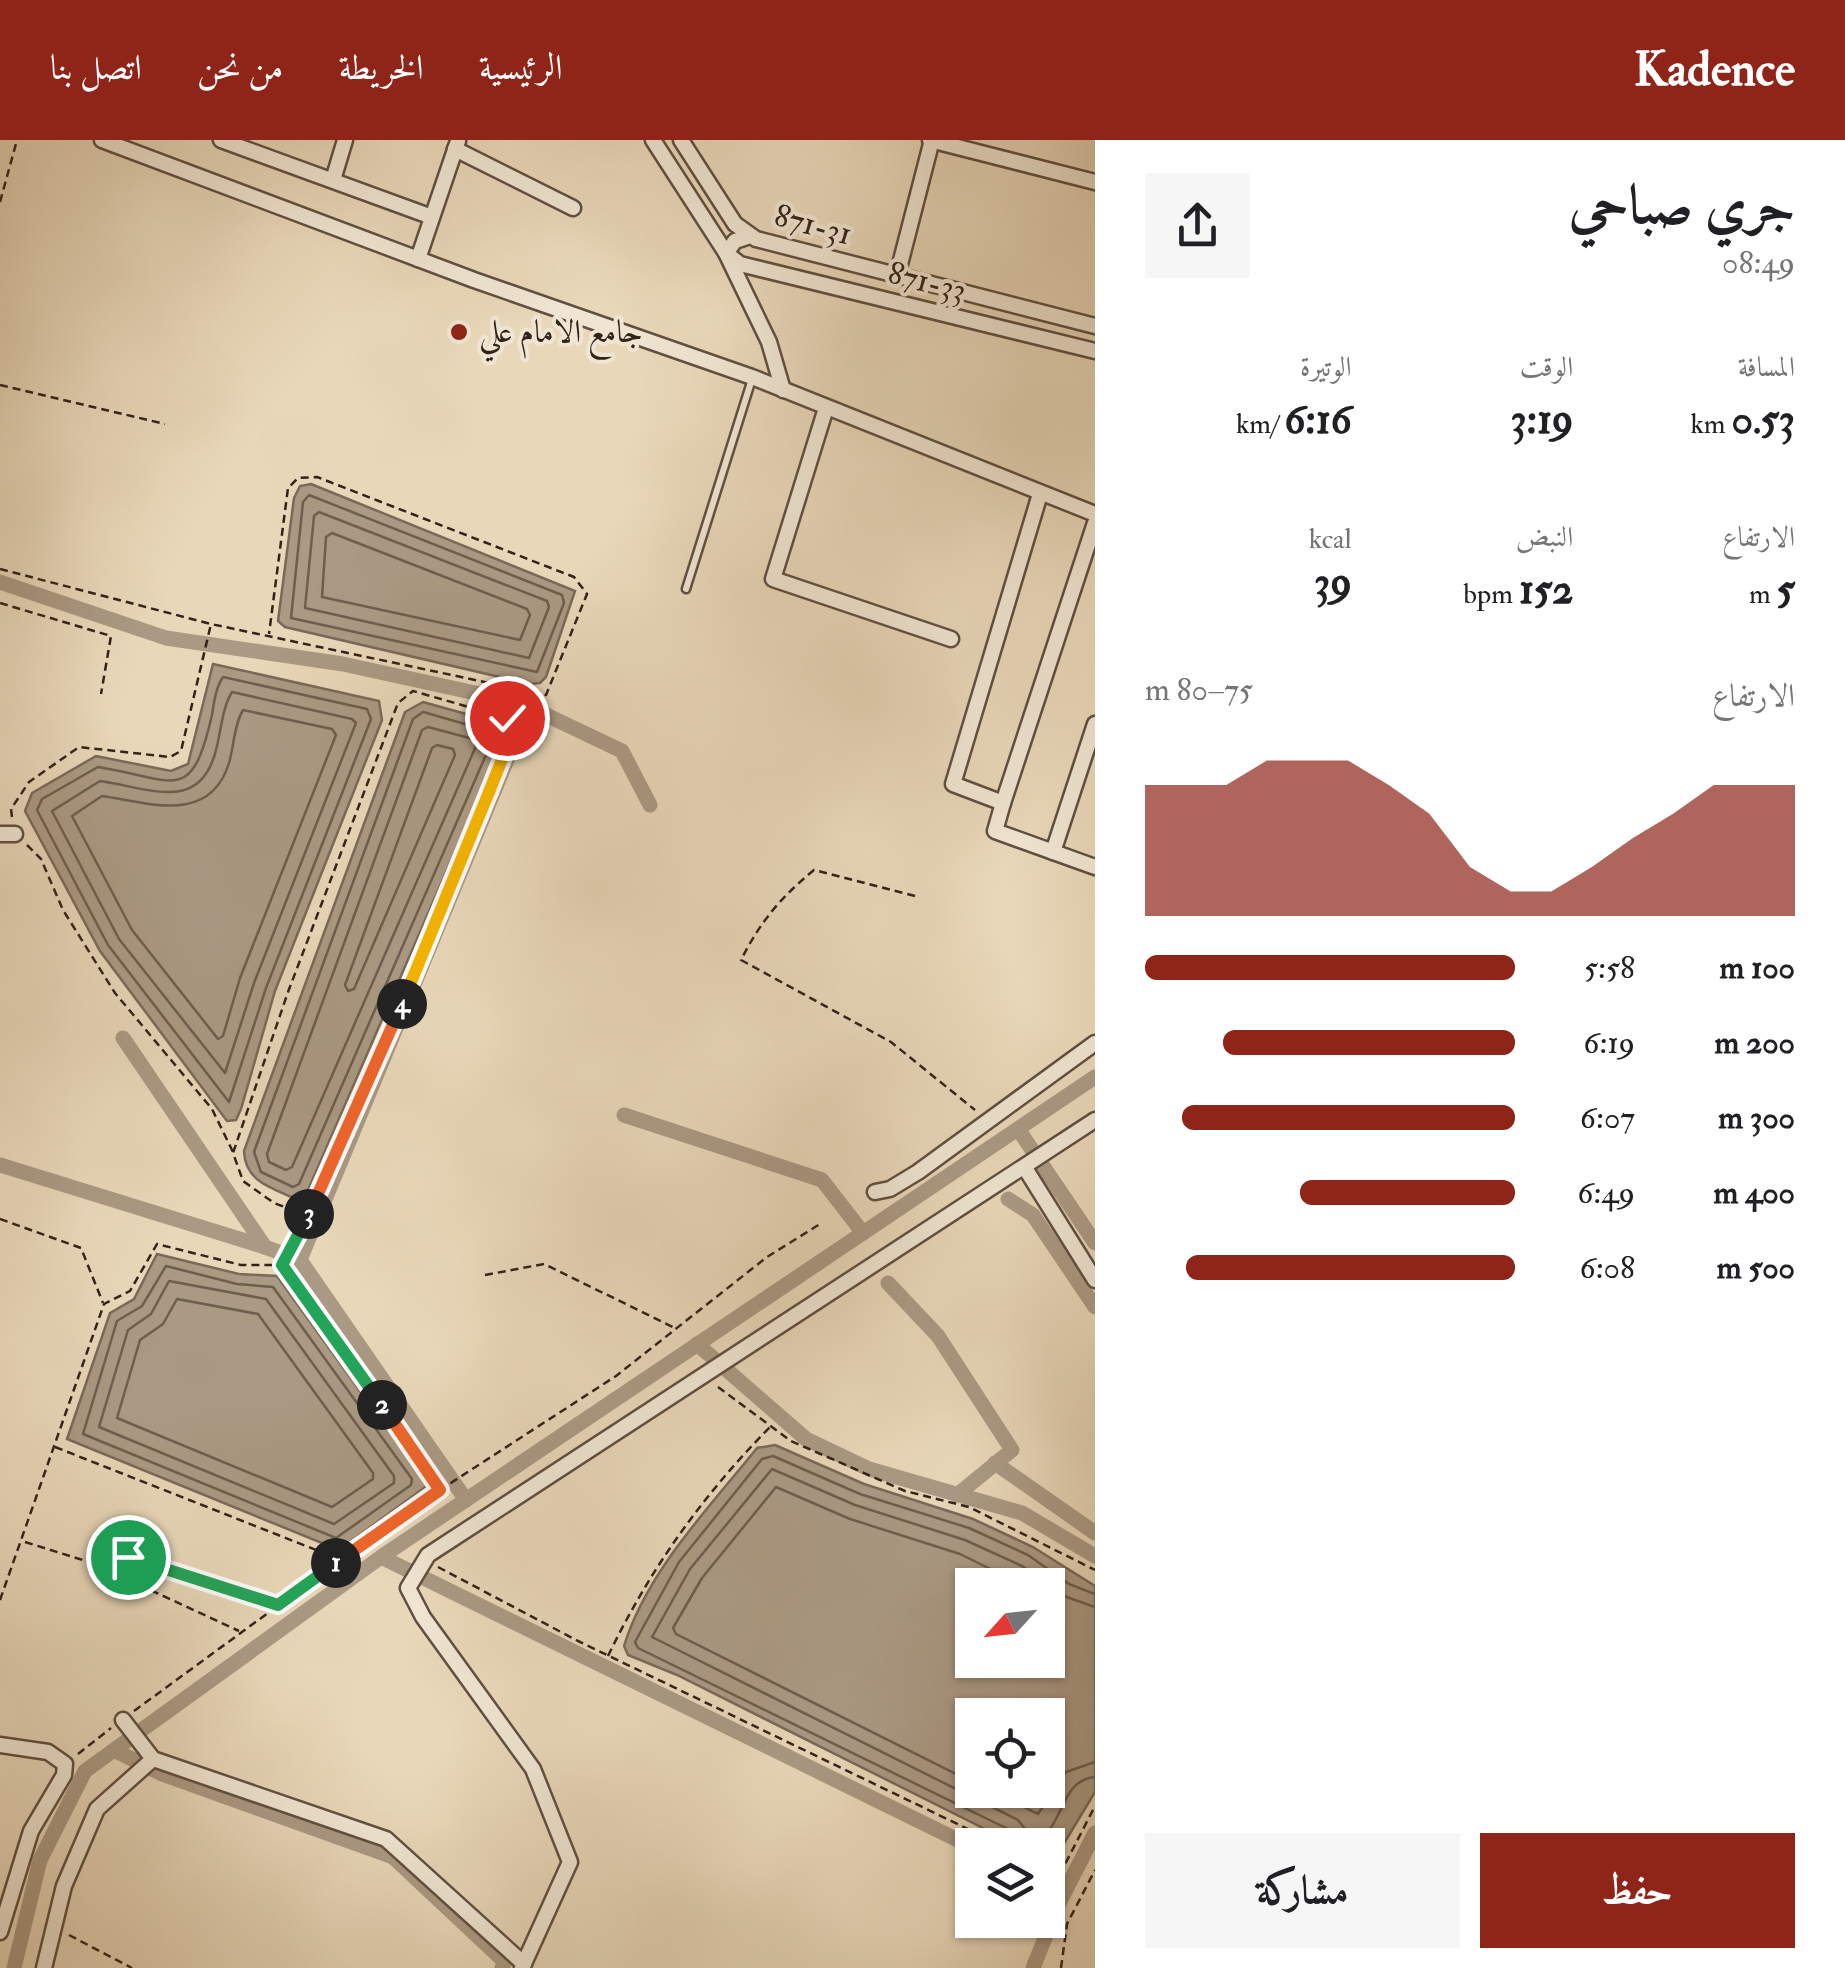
<!DOCTYPE html>
<html lang="ar">
<meta charset="utf-8">
<style>
body{margin:0;font-family:"IM FELL Double Pica",Amiri,serif;background:#f6f6f6;color:#202124;direction:rtl;height:100vh;display:flex;flex-direction:column;font-size:38px;white-space:nowrap}
*{box-sizing:border-box;margin:0}
p{font-size:32px;color:#757577}
.icon{flex:none;width:55px;height:55px;fill:none;stroke:currentColor;stroke-width:2;stroke-linecap:round;stroke-linejoin:round}
.map{position:relative;flex:1;overflow:hidden;direction:ltr}
.side{display:flex;flex-direction:column;background:#fff;width:750px}
.side>*{flex:none}
.needle{width:65px;rotate:243deg}
.tools{position:absolute;left:955px;top:1428px;display:grid;gap:20px}
.tools a{display:grid;place-items:center;width:110px;height:110px;border-radius:0px;background:#fff;box-shadow:0 2px 8px #0004;font-size:50px}
.pin{position:absolute;display:grid;place-items:center;width:85px;height:85px;color:#fff;margin:-42px;border:5px solid #fff;border-radius:50%;box-shadow:0 2px 10px #0007}
.km{position:absolute;width:50px;height:50px;margin:-25px;border-radius:50%;background:#222;color:#fff;font-size:28px;line-height:50px;text-align:center}
.round{display:grid;place-items:center;flex:none;width:105px;height:105px;border-radius:0px;background:#f6f6f6}
.overview{display:flex;align-items:center;justify-content:space-between;height:170px;padding:0 50px}
h1{font-size:55px;font-weight:700;line-height:75px}
.metrics{display:grid;grid-template-columns:repeat(3,1fr);gap:15px;height:170px;padding:10px 50px}
.metrics div{display:grid;align-content:center}
.metrics b{font-size:42px;font-weight:700}
.metrics small{font-size:28px;font-weight:400}
.metrics p{font-size:28px}
.chart{height:280px;padding:20px 50px}
.chart p{display:flex;justify-content:space-between}
.chart svg{width:100%;height:180px;margin-top:10px;fill:#8f2418;opacity:.7}
.button{display:flex;gap:20px;margin-top:auto;padding:20px 50px}
.button a{flex:1;height:115px;border-radius:0px;background:#8f2418;color:#fff;font-size:40px;font-weight:700;line-height:115px;text-align:center}
.button a+a{background:#f6f6f6;color:#202124}
ul{padding:0 50px;list-style:none;font-size:32px}
li{display:grid;grid-template-columns:160px 120px 1fr;align-items:center;height:75px}
li i{height:25px;border-radius:12px;background:#8f2418}
header{display:flex;align-items:center;gap:60px;box-sizing:border-box;height:140px;padding:0 50px;background:#8f2418;color:#fff}
header strong{font-size:48px}
nav{display:flex;gap:55px;margin-inline-start:auto;font-size:35px}
main{display:flex;flex:1;min-height:0}
.map>svg:first-child{display:block}
</style>
<header>
<strong>Kadence</strong>
<nav><a>الرئيسية</a><a>الخريطة</a><a>من نحن</a><a>اتصل بنا</a></nav>
</header>
<main>
<section class="side">
<div class="overview"><div><h1>جري صباحي</h1><p>08:49</p></div><a class="round"><svg class="icon" aria-label="share" viewBox="0 0 24 24"><path d="M12 15V3M7 8l5-5 5 5M5 13v7h14v-7"/></svg></a></div>
<div class="metrics">
<div><p>المسافة</p><b>0.53<small> km</small></b></div>
<div><p>الوقت</p><b>3:19</b></div>
<div><p>الوتيرة</p><b>6:16<small> /km</small></b></div>
</div>
<div class="metrics">
<div><p>الارتفاع</p><b>5<small> m</small></b></div>
<div><p>النبض</p><b>152<small> bpm</small></b></div>
<div><p>kcal</p><b>39</b></div>
</div>
<div class="chart"><p><span>الارتفاع</span>75–80 m</p>
<svg viewBox="0 0 160 44" preserveAspectRatio="none"><path d="M0 44V12L10 12L20 12L30 6L40 6L50 6L60 12L70 19L80 32L90 38L100 38L110 32L120 25L130 19L140 12L150 12L160 12V44z"/></svg>
</div>
<ul>
<li><b>100 m</b>5:58<i style="width:100%"></i></li>
<li><b>200 m</b>6:19<i style="width:79%"></i></li>
<li><b>300 m</b>6:07<i style="width:90%"></i></li>
<li><b>400 m</b>6:49<i style="width:58%"></i></li>
<li><b>500 m</b>6:08<i style="width:89%"></i></li>
</ul>
<div class="button"><a>حفظ</a><a>مشاركة</a></div>
</section>
<div class="map">
<svg width="1095" height="1828" viewBox="0 0 1095 1828">
<rect width="100%" height="100%" fill="#e8d7b9"/>
<filter id="stains"><feTurbulence type="fractalNoise" baseFrequency=".002" numOctaves="4"/><feColorMatrix values="0 0 0 0 .2 0 0 0 0 .09 0 0 0 0 .02 0 0 0 .5 -.17"/></filter>
<radialGradient id="worn" r=".72"><stop offset=".6" stop-color="#630" stop-opacity="0"/><stop offset="1" stop-color="#630" stop-opacity=".3"/></radialGradient>
<g fill="#aa9983" stroke="#7a6959" stroke-width="2.5" fill-rule="evenodd">
<polygon points="311,344 575,451 546,537 540,543 530,544 285,487 278,481 294,358 300,346"/>
<polygon points="213,524 379,561 382,580 275,851 241,969 236,980 227,981 100,811 25,671 32,653 96,616 171,631 188,624"/>
<path d="M 423,562 L 491,581 L 500,589 L 499,610 L 305,1057 L 296,1059 C 272,1048 245,1042 244,1011 L 405,572 Z"/>
<polygon points="157,1114 239,1134 277,1136 428,1345 339,1410 67,1299 110,1173 134,1159"/>
<path d="M 775,1305 L 864,1344 L 973,1379 L 1033,1407 L 1095,1446 L 1095,1652 L 1054,1720 L 1048,1718 L 1048,1705 L 1017,1705 L 677,1535 L 628,1515 L 624,1506 C 647,1431 709,1368 757,1308 ZM 972,1445 L 1048,1445 L 1048,1520 L 972,1520 ZM 972,1575 L 1048,1575 L 1048,1650 L 972,1650 Z"/>
</g>
<g fill="none" stroke-linecap="round" stroke-linejoin="round">
<g stroke="#6e5e4e" stroke-width="2.5">
<polygon points="309,355 562,455 564,463 537,532 291,478 303,362"/>
<polygon points="319,372 547,461 549,467 529,518 305,468 314,376"/>
<polygon points="332,393 527,469 530,475 520,500 322,457 326,397"/>
<path d="M 223,537 L 367,569 L 371,579 L 266,848 L 229,962 L 108,805 L 37,670 L 42,659 L 98,627 C 175,639 191,667 212,575 C 214,562 216,547 223,537 Z"/>
<path d="M 232,552 L 352,579 L 356,583 L 254,843 L 225,933 L 119,799 L 52,671 L 100,641 C 150,648 202,675 217,606 C 221,589 223,566 232,552 Z"/>
<path d="M 243,570 L 332,589 L 336,595 L 240,838 L 223,896 L 218,899 L 132,790 L 72,676 L 102,656 C 149,663 210,685 229,623 C 234,606 234,585 243,570 Z"/>
<polygon points="423,572 486,590 489,608 299,1044 293,1047 261,1032 254,1012 413,579"/>
<polygon points="428,587 473,599 476,606 292,1027 286,1030 269,1022 267,1014 422,590"/>
<polygon points="437,605 453,609 455,615 354,849 348,851 345,845 432,608"/>
<polygon points="166,1126 237,1144 273,1147 412,1339 411,1345 336,1398 83,1294 117,1181 142,1166"/>
<polygon points="169,1141 266,1159 394,1336 394,1343 334,1384 99,1287 128,1190 151,1174"/>
<polygon points="177,1159 258,1174 373,1333 373,1339 332,1367 117,1278 140,1200 163,1184"/>
<path d="M 1095,1467 L 1064,1456 L 1022,1426 L 965,1400 L 855,1365 L 772,1329 L 690,1429 L 652,1497 L 1018,1680 L 1034,1700 C 1065,1691 1058,1640 1095,1637"/>
<polyline points="972,1642 676,1494 673,1488 702,1438 776,1347 850,1379 960,1414 1023,1445"/>
<polyline points="989,1650 1038,1674 1066,1632 1095,1622"/>
<polyline points="1018,1705 1012,1691 638,1508 635,1502 679,1422 762,1319 773,1316 860,1354 969,1388 1028,1415 1069,1444 1095,1454"/>
</g>
<g stroke="#aa9983" stroke-width="15">
<polyline points="0,442 166,498 343,524 521,563 622,611 650,665"/>
<polyline points="123,898 265,1107 300,1120"/>
<polyline points="624,975 822,1040 863,1093"/>
<polyline points="1018,989 1095,1103"/>
<polyline points="0,1025 265,1107"/>
<polyline points="1008,1059 1033,1075 1095,1167"/>
<polyline points="888,1143 938,1196 1012,1310 957,1355"/>
<polyline points="697,1204 806,1299 869,1329 1022,1373 1095,1416"/>
<polyline points="995,1323 1095,1393"/>
<polyline points="466,1360 300,1120 529,567"/>
<polyline points="381,1417 972,1707"/>
<polyline points="114,1610 162,1634 393,1717 505,1822 502,1828"/>
<polyline points="14,1828 40,1720 85,1631 381,1417 1095,937"/>
<polyline points="1033,1828 1059,1763 1095,1693"/>
</g>
<g stroke="#604f41" stroke-width="11">
<polyline id="lane" points="686,449 752,239"/>
</g>
<g stroke="#604f41" stroke-width="19">
<g id="street">
<polyline points="102,0 474,140 752,237 1095,374"/>
<polyline points="221,0 432,77"/>
<polyline points="653,0 726,113 740,124 1095,211"/>
<polyline points="681,0 735,84 756,99 1095,186"/>
<polyline points="930,0 1095,42"/>
<polyline points="455,9 573,68"/>
<polyline points="333,40 345,0"/>
<polyline points="750,96 735,101 726,113 769,202 783,250"/>
<polyline points="418,119 458,1"/>
<polyline points="897,136 932,0"/>
<polyline points="826,268 773,439 951,499"/>
<polyline points="1040,354 953,644 1003,663 995,691 1095,727"/>
<polyline points="1003,663 1095,383"/>
<polyline points="0,694 15,694"/>
<polyline points="1053,712 1095,584"/>
<polyline points="1025,1028 1095,1140"/>
<polyline points="875,1052 890,1049 918,1032 1095,903"/>
<polyline points="123,1580 153,1619 386,1699 524,1824"/>
<polyline points="0,1605 48,1612 65,1624 64,1635 31,1691 0,1792"/>
<polyline points="44,1828 64,1746 97,1669 153,1619"/>
<polyline points="522,1828 570,1722 533,1629 423,1477 408,1448 428,1415 1095,980"/>
</g>
</g>
<g stroke="#332219" stroke-width="2.5" stroke-dasharray="8 5" stroke-linecap="butt">
<polyline points="0,62 17,0"/>
<polyline points="0,245 165,284"/>
<polyline points="0,429 211,484 546,555 587,454 574,437 317,337 298,338 288,348 269,494"/>
<polyline points="0,463 111,496 101,554"/>
<polyline points="12,677 11,669 29,642 79,607 170,617 181,611 211,484"/>
<polyline points="27,705 41,719 63,770 115,853 212,969 233,1012"/>
<path d="M 915,756 L 814,730 C 781,757 760,782 741,820 L 891,902 L 975,970"/>
<polyline points="0,1079 81,1108 103,1163"/>
<polyline points="282,1125 322,1049 511,597 507,578 413,551 398,563 288,852 233,1013 243,1041 274,1063 308,1076"/>
<polyline points="485,1135 544,1124 675,1188"/>
<polyline points="718,1247 791,1301 905,1351 969,1367 1095,1430"/>
<polyline points="55,1307 339,1419"/>
<polyline points="25,1402 89,1422 128,1417 277,1465"/>
<polyline points="92,1423 239,1491"/>
<polyline points="438,1427 578,1501 1001,1705"/>
<polyline points="0,1460 104,1164 130,1151 157,1104 241,1125 282,1125 439,1349"/>
<path d="M 608,1516 C 650,1429 702,1356 770,1287"/>
<polyline points="134,1571 406,1372 616,1236 767,1117 820,1084"/>
<polyline points="78,1614 111,1588"/>
<polyline points="1048,1727 1060,1734 1095,1666"/>
<polyline points="69,1795 132,1828"/>
<polyline points="1061,1828 1067,1784 1095,1730"/>
</g>
<use href="#lane" stroke="#f0e5d2" stroke-width="6"/>
<use href="#street" stroke="#f0e5d2" stroke-width="14"/>
</g>
<g fill="none" stroke-linecap="round" stroke-linejoin="round">
<g stroke="#fff" stroke-width="20">
<polyline id="split-1" points="128,1417 278,1465 336,1423"/>
</g>
<g stroke="#fff" stroke-width="20">
<polyline id="split-2" points="336,1423 440,1350 382,1265"/>
</g>
<g stroke="#fff" stroke-width="20">
<polyline id="split-3" points="309,1074 282,1125 382,1265"/>
</g>
<g stroke="#fff" stroke-width="20">
<polyline id="split-4" points="309,1074 402,864"/>
</g>
<g stroke="#fff" stroke-width="20">
<polyline id="split-5" points="402,864 489,652"/>
</g>
<g stroke="#fff" stroke-width="20">
<polyline id="split-6" points="489,652 511,597 507,578"/>
</g>
<use href="#split-1" stroke="#22a559" stroke-width="12"/>
<use href="#split-2" stroke="#f0652b" stroke-width="12"/>
<use href="#split-3" stroke="#22a559" stroke-width="12"/>
<use href="#split-4" stroke="#f0652b" stroke-width="12"/>
<use href="#split-5" stroke="#f5b400" stroke-width="12"/>
<use href="#split-6" stroke="#f5b400" stroke-width="12"/>
</g>
<circle fill="#8f2418" stroke="#f0e5d2" stroke-width="4" cx="459" cy="192" r="10"/>
<g text-anchor="middle" dominant-baseline="central" stroke-width="8" stroke-linejoin="round" paint-order="stroke">
<g font-size="32" fill="#332219" stroke="#f0e5d2">
<text transform="translate(813 85) rotate(15)">871-31</text>
<text transform="translate(927 142) rotate(14)">871-33</text>
</g>
<g font-size="32" fill="#332219" stroke="#f0e5d2" text-anchor="start">
<text x="479" y="192">جامع اﻻمام علي</text>
</g>
</g>
<rect width="100%" height="100%" filter="url(#stains)"/>
<rect width="100%" height="100%" fill="url(#worn)"/>
</svg>
<div class="tools">
<a><svg class="needle" viewBox="-14 -14 28 28"><path d="M0-13l5 13h-10z" fill="#e53935"/><path d="M0 13l5-13h-10z" fill="#757577"/></svg></a>
<a><svg class="icon" aria-label="locate" viewBox="0 0 24 24"><circle cx="12" cy="12" r="6"/><path d="M12 2v4M12 18v4M2 12h4M18 12h4"/></svg></a>
<a><svg class="icon" aria-label="layers" viewBox="0 0 24 24"><path d="M12 4l9 5-9 5-9-5zM3 14l9 5 9-5"/></svg></a>
</div>
<div class="pin" style="left:128px;top:1417px;background:#1e9e55"><svg class="icon" aria-label="arrive" viewBox="0 0 24 24"><path d="M6 21V4h12l-3 4 3 4H6"/></svg></div>
<div class="pin" style="left:507px;top:578px;background:#d93025"><svg class="icon" aria-label="check" viewBox="0 0 24 24"><path d="M5 12l5 5 9-10"/></svg></div>
<b class="km" style="left:336px;top:1423px">1</b>
<b class="km" style="left:382px;top:1265px">2</b>
<b class="km" style="left:309px;top:1074px">3</b>
<b class="km" style="left:402px;top:864px">4</b>
</div>
</main>
